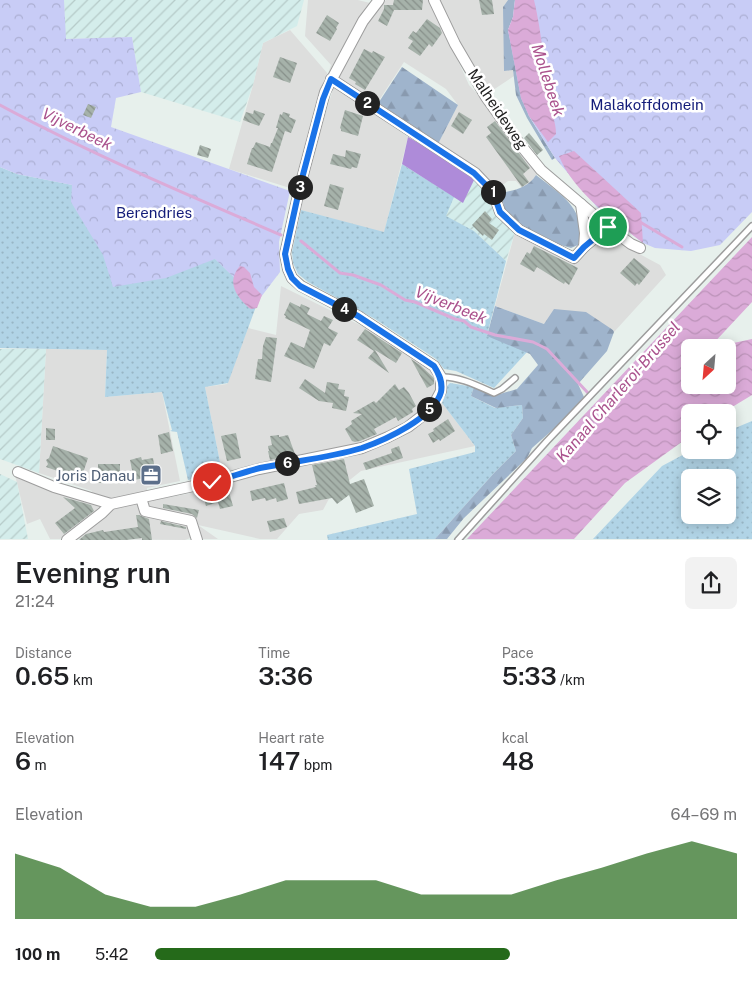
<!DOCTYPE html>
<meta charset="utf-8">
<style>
body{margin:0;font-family:"Public Sans",sans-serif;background:#f2f2f2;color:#202124;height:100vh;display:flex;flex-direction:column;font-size:19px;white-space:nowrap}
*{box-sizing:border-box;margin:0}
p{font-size:16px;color:#757577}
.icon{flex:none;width:28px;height:28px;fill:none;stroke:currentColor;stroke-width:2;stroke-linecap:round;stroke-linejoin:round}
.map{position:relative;height:540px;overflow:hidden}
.sheet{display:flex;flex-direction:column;background:#fff;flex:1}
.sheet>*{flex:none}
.needle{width:32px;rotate:206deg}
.tools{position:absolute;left:681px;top:339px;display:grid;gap:10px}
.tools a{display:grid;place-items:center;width:55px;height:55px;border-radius:8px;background:#fff;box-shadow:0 2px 12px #0003;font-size:25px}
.pin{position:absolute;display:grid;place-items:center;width:42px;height:42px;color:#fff;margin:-21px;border:2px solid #fff;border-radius:50%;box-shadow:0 1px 5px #0007}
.km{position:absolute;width:25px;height:25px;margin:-12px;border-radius:50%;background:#222;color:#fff;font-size:14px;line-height:25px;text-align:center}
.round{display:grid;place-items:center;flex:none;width:52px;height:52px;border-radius:8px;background:#f2f2f2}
.headline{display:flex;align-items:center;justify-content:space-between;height:85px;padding:0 15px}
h1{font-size:28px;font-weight:600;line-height:38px}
.stats{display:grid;grid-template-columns:repeat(3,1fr);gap:8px;height:85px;padding:5px 15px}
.stats div{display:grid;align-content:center}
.stats b{font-size:25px;font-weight:600}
.stats small{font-size:14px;font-weight:400}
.stats p{font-size:14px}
.chart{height:140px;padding:10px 15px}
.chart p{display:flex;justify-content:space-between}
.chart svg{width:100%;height:90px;margin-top:5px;fill:#256a1a;opacity:.7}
ul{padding:0 15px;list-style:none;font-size:16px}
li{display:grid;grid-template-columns:80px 60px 1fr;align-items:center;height:38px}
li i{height:12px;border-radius:6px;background:#256a1a}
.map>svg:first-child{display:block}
</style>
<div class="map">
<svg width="752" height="540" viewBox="0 0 752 540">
<defs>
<pattern id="farmland-furrows" width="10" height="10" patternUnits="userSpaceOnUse" patternTransform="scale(1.25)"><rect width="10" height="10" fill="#d4edeb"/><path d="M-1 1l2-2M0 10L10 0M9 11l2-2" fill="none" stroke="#b6cbc9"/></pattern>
<pattern id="grass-dots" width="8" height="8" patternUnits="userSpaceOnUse" patternTransform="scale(1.25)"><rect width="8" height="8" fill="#b1d4e6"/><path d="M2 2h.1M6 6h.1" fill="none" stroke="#98b6c5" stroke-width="1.8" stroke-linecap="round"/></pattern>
<pattern id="forest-firs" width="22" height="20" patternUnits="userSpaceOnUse" patternTransform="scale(1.25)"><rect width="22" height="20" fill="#9fb4cc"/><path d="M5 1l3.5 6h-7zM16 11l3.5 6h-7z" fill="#899aaf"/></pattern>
<pattern id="park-crowns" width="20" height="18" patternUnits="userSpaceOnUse" patternTransform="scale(1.25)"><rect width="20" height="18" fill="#c8ccf6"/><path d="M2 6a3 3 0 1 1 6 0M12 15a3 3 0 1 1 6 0" fill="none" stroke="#acafd3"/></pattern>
<pattern id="water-waves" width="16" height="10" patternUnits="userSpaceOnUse" patternTransform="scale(1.25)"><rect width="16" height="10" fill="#dbabd8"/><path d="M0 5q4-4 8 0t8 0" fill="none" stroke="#bc93b9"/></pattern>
<pattern id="building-back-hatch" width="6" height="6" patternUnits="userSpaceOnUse" patternTransform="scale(1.25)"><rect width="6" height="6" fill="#a6b2aa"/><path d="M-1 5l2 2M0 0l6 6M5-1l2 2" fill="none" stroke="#87908a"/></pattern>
</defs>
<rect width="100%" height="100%" fill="#e7f0ec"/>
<g fill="#dddedd">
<polygon points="308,0 358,0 370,3 373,0 349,36 328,74 316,107 293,189 229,169 253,85 263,43 290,30 328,74 331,65 305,36"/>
<polygon points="386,0 508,0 503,7 514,76 487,94 435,10 469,85 491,109 540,172 536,175 531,182 522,188 516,181 508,181 500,187 438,144 458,105 446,89 404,62 372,111 408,137 384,233 301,210 308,170 334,86 360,34"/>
<polygon points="515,232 535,241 574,264 609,233 634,251 660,265 666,275 614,332 613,329 544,324 495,306"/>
<polygon points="281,286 368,329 419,360 433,372 438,382 437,390 432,400 414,416 401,425 419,424 442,403 475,446 361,471 331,495 323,510 299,514 277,539 260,539 198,525 218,539 194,539 193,537 185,540 74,539 91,526 83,521 60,539 50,539 40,519 27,524 15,475 89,502 92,491 39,473 46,349 107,350 105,397 162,392 180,481 147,488 148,501 187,494 227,484 241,480 243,468 222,472 205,387 227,384 248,328 276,335"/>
</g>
<g fill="url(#farmland-furrows)">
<polygon points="64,0 304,0 297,26 263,43 253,85 240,122 141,92 132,37 65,39"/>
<polygon points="408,137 475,178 492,196 515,232 506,261 474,231 445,216"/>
<polygon points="0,349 46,349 39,473 0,459"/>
<polygon points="0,474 17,482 28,539 0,539"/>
</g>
<g fill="url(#grass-dots)" fill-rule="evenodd">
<polygon points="402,164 454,197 446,216 474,231 506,261 487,335 527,352 494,388 456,371 444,369 436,359 375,319 308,282 298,274 293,263 292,252 301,210 384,232"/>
<polygon points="0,167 17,174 88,188 187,231 258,301 228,383 205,387 222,472 188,480 177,432 170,431 172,430 162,392 105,397 107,350 0,348"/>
<polygon points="450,383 474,387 471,396 495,408 522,405 523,418 511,435 516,451 494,473 435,539 328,540 327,535 417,514 409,469 475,452 475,446 442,403 447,386"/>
<path d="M 752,421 L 752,539 L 593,539 L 662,466 L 692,450 L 728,450 L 728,431 ZM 690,478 L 728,478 L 728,515 L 690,515 Z"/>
</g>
<g fill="url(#forest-firs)">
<polygon points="508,0 515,0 513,17 508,30 529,116 555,158 552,160 527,118 516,95 513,70 504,71 503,7"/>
<polygon points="402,67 458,105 438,144 377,105"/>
<path d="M 536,175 C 560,194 588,209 578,245 L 571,248 L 557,244 L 517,225 L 505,211 L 501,193 C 515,190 528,188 536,175 Z"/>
<polygon points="495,306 544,324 554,309 586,312 613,330 614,332 607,351 578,384 584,397 557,426 532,448 527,458 464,518 447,539 435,539 494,473 516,451 511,435 523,418 522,405 496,408 471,396 474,387 493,396 517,389 538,365 530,354 487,336"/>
</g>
<g fill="url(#park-crowns)">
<polygon points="0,0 64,0 66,39 132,37 141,92 116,98 111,127 290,191 279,242 280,272 258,301 215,259 166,278 113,287 103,255 71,202 72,185 17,174 0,167"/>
<polygon points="515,0 752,0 752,212 720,245 691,251 655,248 643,243 597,207 555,158 529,116 521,98 508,30 513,17"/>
</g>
<polygon fill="#ae8bd9" points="408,137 435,152 475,178 463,203 402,164"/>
<g fill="url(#water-waves)">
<path d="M 515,0 L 534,0 C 542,33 544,67 549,100 C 551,112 556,122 556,134 L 548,142 L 529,116 L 521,98 L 508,30 L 513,17 Z"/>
<path d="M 574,151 L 641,213 L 643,243 C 613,219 574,193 559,156 Z"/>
<polygon points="752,237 752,302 710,347 690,348 690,385 728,385 728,348 715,347 752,339 752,395 724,412 690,412 690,436 625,483 574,539 467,539"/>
<path d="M 240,266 L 244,267 L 250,273 L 254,287 L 262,295 L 257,308 L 251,309 L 249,308 C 236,296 226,282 240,266 Z"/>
</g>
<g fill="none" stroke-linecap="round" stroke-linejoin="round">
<g stroke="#dbabd8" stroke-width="3">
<path d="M 0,105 C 91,154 186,194 281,235"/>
<polyline points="640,222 682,247"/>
<polyline points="301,241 340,273 353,275 381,285 405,300 415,302 455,319 464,321 471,327 495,335 533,342 547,349 588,393"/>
</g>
</g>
<g fill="url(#building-back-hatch)">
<polygon points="394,0 423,0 422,10 394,10 387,26 378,21 384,9 384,5 393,5"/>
<polygon points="479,0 492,0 494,14 482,15"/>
<polygon points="327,15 339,23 336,28 337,29 330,41 316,33"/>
<polygon points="427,19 440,28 442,33 432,47 429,44 420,56 408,48 413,41 408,38 413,31 416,33"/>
<polygon points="364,49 372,53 373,51 385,57 365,90 355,84 356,82 349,78"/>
<polygon points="280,57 297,63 290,83 273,77"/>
<polygon points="88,104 96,107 91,118 83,115"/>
<polygon points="254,110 265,114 259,126 243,120 246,112 253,114"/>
<polygon points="345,110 363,116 358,136 341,131 341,129 340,128"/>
<polygon points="283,112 290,114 289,117 296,120 291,133 285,131 272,172 247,164 252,148 253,148 256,142 270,147 271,143 272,143 278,128 276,128 280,114 282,115"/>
<polygon points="459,112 472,120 463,134 451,126"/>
<polygon points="495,121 530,168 523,174 529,182 522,187 486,137 491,133 487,127"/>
<polygon points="529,133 543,150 537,155 524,138"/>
<polygon points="200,145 211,149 208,158 197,155"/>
<polygon points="346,150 361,154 357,168 352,167 351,169 330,164 333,154 345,157"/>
<polygon points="330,184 344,188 338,210 324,206"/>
<polygon points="485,211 492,219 489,223 499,230 492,240 484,234 483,236 472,225"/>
<polygon points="534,246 578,268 569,285 565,282 564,284 537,267 534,272 520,264 527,252 530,254"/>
<polygon points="634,258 650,271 639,285 637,283 635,286 620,273"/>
<polygon points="290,302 300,307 301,304 310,308 307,314 321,321 324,316 333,320 328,328 338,333 330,346 324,343 314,369 284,356 291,342 304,348 310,330 285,318 286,316 284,315"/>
<polygon points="365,329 402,353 396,363 375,350 389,373 368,358 374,351 357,340"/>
<polygon points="266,337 277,338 271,382 255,379 258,359 262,359 263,346"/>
<polygon points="411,359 420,365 434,378 434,384 427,388"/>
<polygon points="305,379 325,393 327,382 339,384 338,389 345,390 344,396 349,397 346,411 332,408 333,403 319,401 299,388"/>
<polygon points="395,384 399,390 404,387 409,393 416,406 412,409 413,412 398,421 396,417 374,429 377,434 360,441 355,442 352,441 345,429 352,424 351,421 362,414 353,413 374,401 376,403"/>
<polygon points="448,419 455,431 440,441 439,439 433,443 428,434 434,431 433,429"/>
<polygon points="46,428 55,429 55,440 46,440"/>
<polygon points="169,432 173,451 161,454 158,435"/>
<polygon points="236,433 241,458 227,461 221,436"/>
<polygon points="279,435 279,437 288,435 295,454 270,460 268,451 269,451 268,446 272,445 270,436"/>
<polygon points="53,446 88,458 81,479 46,467 48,464 46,460 49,458"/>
<polygon points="399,446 403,458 366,470 363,463 392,453 391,449"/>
<polygon points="141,457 142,460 153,458 156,476 134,480 130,460"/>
<polygon points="344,459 350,484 364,479 374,506 356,513 349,495 337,504 332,498 299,504 296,492 316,487 315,485 317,485 312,465"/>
<rect x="98" y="464" width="22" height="19"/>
<polygon points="284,483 288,499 277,502 276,498 266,501 265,498 252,501 250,491"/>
<polygon points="227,485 233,506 220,509 218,502 206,506 202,491"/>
<polygon points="63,497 91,505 94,511 64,534 55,523 75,508"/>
<polygon points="163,504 199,510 197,518 192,514 163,508"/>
<polygon points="136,515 139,515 149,519 152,540 142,540 142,538 126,540 79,540 86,534 103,530 104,532 138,527"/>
<polygon points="284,518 287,527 270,532 267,521"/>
<polygon points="161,521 186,527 186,529 160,524"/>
</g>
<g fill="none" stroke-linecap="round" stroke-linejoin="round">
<g stroke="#9d9d9d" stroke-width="8">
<g id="service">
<path d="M 441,377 C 458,376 478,386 494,393 L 502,389 L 515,378"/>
<polyline points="458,540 547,441 752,226"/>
</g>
</g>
<g stroke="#9d9d9d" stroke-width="12">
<g id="minor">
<polyline points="434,0 455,44 486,97 519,143 541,170 608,227 631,244 640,248"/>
<polyline points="331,79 475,173 493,192 500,212 519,230 574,258 584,247 608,227"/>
<polyline points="581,204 585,233 584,247"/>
<polyline points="18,472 54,487 111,504"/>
<polyline points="141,498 145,511 191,521 197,540"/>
<polyline points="67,540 102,513 111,504 212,482 259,469 362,448 388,437 408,427 422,416 434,404 441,391 441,377 434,366 358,316 301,286 292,278 288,269 285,254 300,186 325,92 363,21 379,0"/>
</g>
</g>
<use href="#service" stroke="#fff" stroke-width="5"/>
<use href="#minor" stroke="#fff" stroke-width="10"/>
</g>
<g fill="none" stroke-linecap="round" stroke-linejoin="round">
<g stroke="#fff" stroke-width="10">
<path id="route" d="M 212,482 C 228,478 244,472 260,468 C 294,461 329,458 362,448 C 385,440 434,418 441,392 C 443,382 439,374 434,366 L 358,316 L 300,286 L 292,278 L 288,269 L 285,254 L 300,186 L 323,99 L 331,79 L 474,173 L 493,192 L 500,212 L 519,230 L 574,258 L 584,247 L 608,227"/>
</g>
<use href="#route" stroke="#1a73e8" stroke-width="6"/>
</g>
<defs>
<g id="office-square" transform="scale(1.125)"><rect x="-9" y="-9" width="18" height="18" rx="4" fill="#5c6f8a" stroke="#fff"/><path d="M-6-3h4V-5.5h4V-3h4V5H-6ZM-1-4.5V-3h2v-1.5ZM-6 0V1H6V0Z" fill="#fff"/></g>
</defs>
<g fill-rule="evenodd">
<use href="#office-square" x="151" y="475"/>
</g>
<g text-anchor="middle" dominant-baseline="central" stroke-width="5" stroke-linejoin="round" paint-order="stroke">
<g font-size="15" fill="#131c79" stroke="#fff">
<text x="647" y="104">Malakoffdomein</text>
<text x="154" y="212">Berendries</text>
</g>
<g font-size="15" fill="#202020" stroke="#fff">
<text transform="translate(498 109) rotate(56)">Malheideweg</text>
</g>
<g font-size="15" fill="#4e5e75" stroke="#fff" text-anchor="end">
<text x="135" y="475">Joris Danau</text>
</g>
<g font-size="16" font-style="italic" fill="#aa528d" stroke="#fff">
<text transform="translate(548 80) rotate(72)">Mollebeek</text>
<text transform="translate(77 129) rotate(26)">Vijverbeek</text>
<text transform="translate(451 305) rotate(22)">Vijverbeek</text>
<text transform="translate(618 392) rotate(-49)">Kanaal Charleroi-Brussel</text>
</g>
</g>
</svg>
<div class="tools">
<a><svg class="needle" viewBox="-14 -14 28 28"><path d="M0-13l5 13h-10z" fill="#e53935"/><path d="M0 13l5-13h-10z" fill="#757577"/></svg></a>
<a><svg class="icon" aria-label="locate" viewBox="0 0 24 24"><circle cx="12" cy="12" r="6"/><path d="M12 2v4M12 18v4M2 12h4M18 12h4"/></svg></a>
<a><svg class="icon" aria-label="layers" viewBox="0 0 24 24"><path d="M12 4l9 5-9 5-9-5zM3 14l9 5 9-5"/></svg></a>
</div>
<div class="pin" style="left:608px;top:227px;background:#1e9e55"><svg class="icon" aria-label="arrive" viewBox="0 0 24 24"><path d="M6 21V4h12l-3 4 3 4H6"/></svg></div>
<div class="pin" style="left:212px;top:482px;background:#d93025"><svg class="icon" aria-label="check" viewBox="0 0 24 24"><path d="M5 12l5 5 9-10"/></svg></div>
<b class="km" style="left:493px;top:192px">1</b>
<b class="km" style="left:367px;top:103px">2</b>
<b class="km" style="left:300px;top:187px">3</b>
<b class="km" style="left:344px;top:309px">4</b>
<b class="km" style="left:429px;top:409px">5</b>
<b class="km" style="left:287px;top:463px">6</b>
</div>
<section class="sheet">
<div class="headline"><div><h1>Evening run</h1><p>21:24</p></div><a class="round"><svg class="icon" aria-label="share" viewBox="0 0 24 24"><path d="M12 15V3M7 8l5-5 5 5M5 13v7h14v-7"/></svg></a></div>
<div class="stats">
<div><p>Distance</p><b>0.65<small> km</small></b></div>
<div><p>Time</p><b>3:36</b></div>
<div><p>Pace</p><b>5:33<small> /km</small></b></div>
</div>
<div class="stats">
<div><p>Elevation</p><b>6<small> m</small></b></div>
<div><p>Heart rate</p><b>147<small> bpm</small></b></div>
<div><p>kcal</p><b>48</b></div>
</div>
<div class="chart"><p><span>Elevation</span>64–69 m</p>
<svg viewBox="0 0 160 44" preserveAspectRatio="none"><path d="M0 44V12L10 19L20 32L30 38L40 38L50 32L60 25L70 25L80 25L90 32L100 32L110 32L120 25L130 19L140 12L150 6L160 12V44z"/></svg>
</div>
<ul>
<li><b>100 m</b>5:42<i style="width:61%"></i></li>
</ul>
</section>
